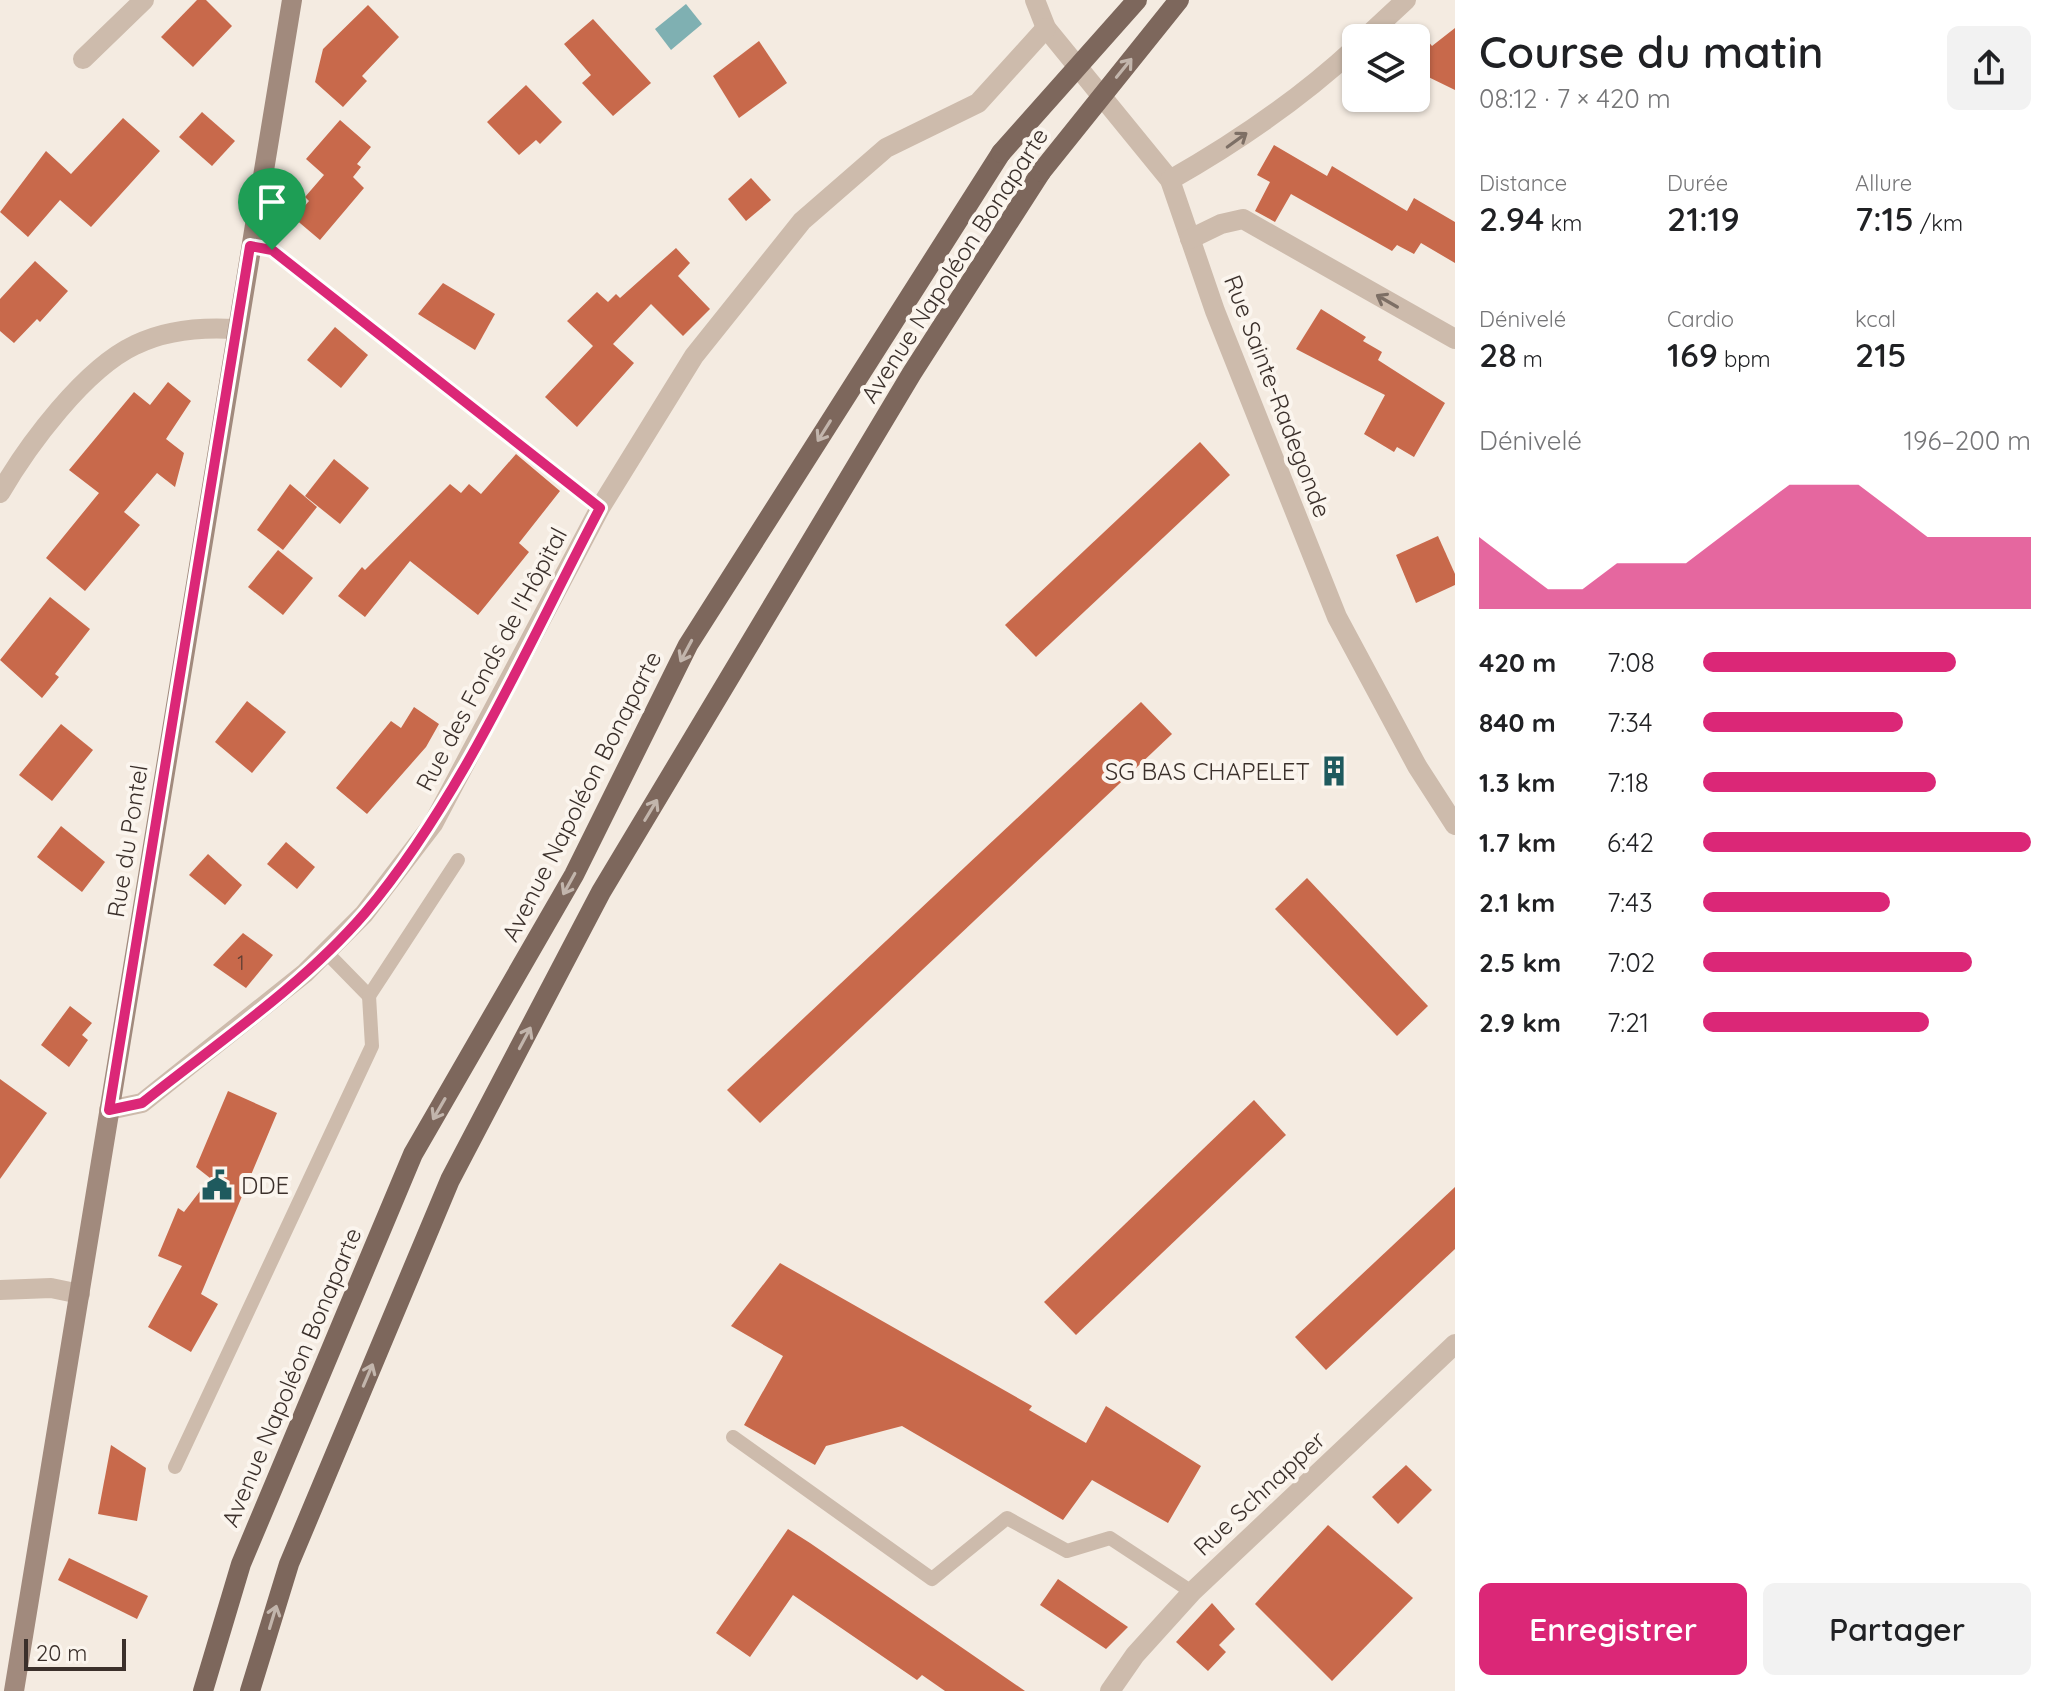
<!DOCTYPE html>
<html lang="fr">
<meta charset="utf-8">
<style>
body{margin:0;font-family:Quicksand,sans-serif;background:#f2f2f2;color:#202124;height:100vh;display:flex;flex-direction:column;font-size:30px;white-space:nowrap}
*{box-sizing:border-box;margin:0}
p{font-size:26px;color:#757577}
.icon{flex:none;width:44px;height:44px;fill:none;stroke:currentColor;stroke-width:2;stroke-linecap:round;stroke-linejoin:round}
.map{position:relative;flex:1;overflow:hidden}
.details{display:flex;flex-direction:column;background:#fff;width:600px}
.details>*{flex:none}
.tools{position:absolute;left:1342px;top:24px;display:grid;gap:16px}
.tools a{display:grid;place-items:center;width:88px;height:88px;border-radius:12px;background:#fff;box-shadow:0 2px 6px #0004;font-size:40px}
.scale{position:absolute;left:24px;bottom:20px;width:102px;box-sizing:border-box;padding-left:8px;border:4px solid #3b302b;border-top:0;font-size:22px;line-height:28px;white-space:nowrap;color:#3b302b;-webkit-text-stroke:6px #fbf5ee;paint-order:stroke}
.pin{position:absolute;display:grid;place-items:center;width:68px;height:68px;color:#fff;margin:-82px -34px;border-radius:50% 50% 50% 0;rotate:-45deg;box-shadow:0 0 8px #0007}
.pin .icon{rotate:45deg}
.round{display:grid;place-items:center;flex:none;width:84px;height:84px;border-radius:12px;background:#f2f2f2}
.head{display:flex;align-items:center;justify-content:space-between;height:136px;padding:0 24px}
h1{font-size:44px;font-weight:600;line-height:60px}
.stats{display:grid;grid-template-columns:repeat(3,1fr);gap:12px;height:136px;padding:8px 24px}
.stats div{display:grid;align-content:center}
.stats b{font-size:34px;font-weight:600}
.stats small{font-size:22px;font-weight:400}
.stats p{font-size:22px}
.chart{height:224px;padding:16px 24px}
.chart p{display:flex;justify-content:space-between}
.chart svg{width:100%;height:144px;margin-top:8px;fill:#db2777;opacity:.7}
.cta{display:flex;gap:16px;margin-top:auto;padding:16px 24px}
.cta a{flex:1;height:92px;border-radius:12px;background:#db2777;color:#fff;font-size:32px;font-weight:600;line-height:92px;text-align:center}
.cta a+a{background:#f2f2f2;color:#202124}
ul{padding:0 24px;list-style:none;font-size:26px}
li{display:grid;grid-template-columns:128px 96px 1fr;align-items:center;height:60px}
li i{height:20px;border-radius:10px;background:#db2777}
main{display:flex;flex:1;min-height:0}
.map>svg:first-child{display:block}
</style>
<main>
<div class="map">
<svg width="1455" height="1691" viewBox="0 0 1455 1691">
<rect width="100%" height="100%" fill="#f4ebe1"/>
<polygon fill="#7fb0b2" points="686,4 702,24 671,50 655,29"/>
<g fill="#c8694b">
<polygon points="197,0 206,0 232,26 193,67 161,37"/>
<polygon points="368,5 399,37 362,76 367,81 343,107 315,82 323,49"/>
<polygon points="593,19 651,83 613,116 582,83 591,75 564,44"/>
<polygon points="1416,27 1432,46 1455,28 1455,90 1416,71"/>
<polygon points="759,41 787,83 739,118 713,76"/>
<polygon points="526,85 562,122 540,144 536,140 519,155 487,122"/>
<polygon points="202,112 235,141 212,166 179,137"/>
<polygon points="123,118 160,151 91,227 60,200 28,237 0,212 46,151 71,174"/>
<polygon points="340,120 371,147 357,164 361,167 353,177 364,188 320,240 294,218 309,201 305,197 324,175 306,159"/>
<polygon points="1274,145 1327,176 1332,166 1407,211 1414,198 1455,222 1455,263 1421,243 1414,254 1397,245 1392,251 1291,194 1275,222 1255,211 1270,182 1257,175"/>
<polygon points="751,178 771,200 746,221 728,199"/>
<polygon points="676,248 690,263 678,276 710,309 683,336 651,304 613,344 634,363 577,427 545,397 593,346 567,321 597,292 608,302 616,294 620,298"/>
<polygon points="35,261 68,291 40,322 37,319 14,343 0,331 0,299"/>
<polygon points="443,283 495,314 475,350 418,314"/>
<polygon points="1321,309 1366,337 1363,341 1382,352 1378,360 1445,403 1414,457 1397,447 1394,452 1364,434 1385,395 1296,349"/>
<polygon points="335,327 368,355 341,388 307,360"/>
<polygon points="168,382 191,401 166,439 184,453 175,487 157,473 124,512 140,525 85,591 46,558 99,493 69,470 134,392 150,405"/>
<polygon points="1200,442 1230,475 1036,657 1005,625"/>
<polygon points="516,454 560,491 519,543 529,552 478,615 410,561 365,617 338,596 362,567 365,570 450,484 461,493 469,484 481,494"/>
<polygon points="334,459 369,488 340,524 305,496"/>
<polygon points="290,484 317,507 283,550 257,530"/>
<polygon points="1438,536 1455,574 1455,585 1416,603 1396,555"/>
<polygon points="278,550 313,578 283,615 248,587"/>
<polygon points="50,597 90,629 55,674 59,677 42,698 0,660"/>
<polygon points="247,701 286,732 252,773 215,742"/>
<polygon points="1141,702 1172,734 760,1123 727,1090"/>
<polygon points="414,707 439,724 426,747 367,814 336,788 391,721 401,728"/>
<polygon points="61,724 93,750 52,801 19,775"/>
<polygon points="61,826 105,862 82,892 37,857"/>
<polygon points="286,842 315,867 297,889 267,864"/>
<polygon points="208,854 242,885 225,905 189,875"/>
<polygon points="1307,878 1428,1006 1397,1036 1275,909"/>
<polygon points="243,933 273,955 246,988 213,965"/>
<polygon points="70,1006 92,1023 82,1035 88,1040 69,1067 41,1045"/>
<polygon points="0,1079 47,1113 0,1179"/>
<polygon points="228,1091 277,1113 201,1294 218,1304 191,1352 148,1327 182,1266 158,1256 178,1208 184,1212 210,1178 196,1167"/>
<polygon points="1254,1100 1286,1135 1076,1335 1044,1302"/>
<polygon points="1455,1187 1455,1249 1326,1370 1295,1337"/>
<polygon points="780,1263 1032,1406 1029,1410 1086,1443 1106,1406 1201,1466 1168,1523 1092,1480 1063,1520 902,1426 826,1446 815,1465 744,1425 783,1356 731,1326"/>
<polygon points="111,1445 146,1468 137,1521 98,1514"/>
<polygon points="1406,1465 1432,1490 1398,1524 1372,1497"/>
<polygon points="1328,1525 1413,1598 1332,1681 1255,1604"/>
<polygon points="788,1529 810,1543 1025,1691 945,1691 922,1675 917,1680 793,1595 750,1657 716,1633"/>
<polygon points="69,1558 148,1596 137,1619 58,1580"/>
<polygon points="1058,1579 1128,1627 1106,1649 1040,1605"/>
<polygon points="1212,1603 1235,1629 1219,1645 1226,1652 1208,1671 1176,1642"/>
</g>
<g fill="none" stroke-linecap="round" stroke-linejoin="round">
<polyline stroke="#b9a596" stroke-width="5" stroke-dasharray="4 4" stroke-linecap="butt" points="277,254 580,493"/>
<g stroke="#cdbbac" stroke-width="14">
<polyline points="326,952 369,996 458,860"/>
<polyline points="733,1437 932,1579 1007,1518 1067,1551 1110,1538 1192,1592"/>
<polyline points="175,1467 372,1046 369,996"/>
</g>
<g stroke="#cdbbac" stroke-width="20">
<polyline points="1035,0 1046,28 1170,180 1215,311 1337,617 1417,766 1455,825"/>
<polyline points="1365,38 1406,0"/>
<polyline points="83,59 144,0"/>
<path d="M 1170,180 C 1237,142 1300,99 1356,47"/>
<polyline points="1190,239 1221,224 1243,219 1455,339"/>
<path d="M 0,493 C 28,445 84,369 135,345 C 165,330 204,327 236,329"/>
<polyline points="109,1110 142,1103 305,973 364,914 433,824 600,508 694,356 802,221 886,148 978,103 1046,28"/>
<polyline points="0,1290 51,1288 80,1294"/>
<polyline points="1110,1691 1135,1655 1192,1592 1455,1344"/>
</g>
<polyline stroke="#a18a7d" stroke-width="20" points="14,1691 292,0"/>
<g stroke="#7d675c" stroke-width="20">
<polyline points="203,1691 241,1564 413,1154 574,875 688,645 1001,153"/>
<polyline points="250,1691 289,1564 450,1180 601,892 912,373 1041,172"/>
</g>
<g stroke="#7d675c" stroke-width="20">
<polyline points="1001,153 1137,0"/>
<polyline points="1041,172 1179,0"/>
</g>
</g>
<defs><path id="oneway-shaft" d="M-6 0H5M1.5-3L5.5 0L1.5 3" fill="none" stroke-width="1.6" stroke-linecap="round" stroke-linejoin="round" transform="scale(2)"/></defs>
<g stroke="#c2b5ac">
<use href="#oneway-shaft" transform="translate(1124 68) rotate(-51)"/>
<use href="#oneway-shaft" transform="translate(824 431) rotate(122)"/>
<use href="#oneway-shaft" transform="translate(686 651) rotate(118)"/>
<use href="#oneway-shaft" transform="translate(651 810) rotate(-59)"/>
<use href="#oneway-shaft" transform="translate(569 884) rotate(119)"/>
<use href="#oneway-shaft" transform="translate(525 1038) rotate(-62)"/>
<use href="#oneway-shaft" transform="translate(439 1109) rotate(120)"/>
<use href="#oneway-shaft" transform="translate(368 1375) rotate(-67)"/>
<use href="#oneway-shaft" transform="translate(273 1617) rotate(-73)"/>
</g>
<g stroke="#7d6f65">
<use href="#oneway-shaft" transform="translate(1237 140) rotate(-36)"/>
<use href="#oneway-shaft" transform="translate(1387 301) rotate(-150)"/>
</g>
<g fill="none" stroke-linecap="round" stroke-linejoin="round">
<g stroke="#fff" stroke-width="16">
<path id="route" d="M 250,246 L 272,250 L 600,508 C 529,642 462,798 365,913 C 302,986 217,1043 142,1103 L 109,1110 Z"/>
</g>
<use href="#route" stroke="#db2777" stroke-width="10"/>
</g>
<defs>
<g id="building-bare" transform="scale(2.4)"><path d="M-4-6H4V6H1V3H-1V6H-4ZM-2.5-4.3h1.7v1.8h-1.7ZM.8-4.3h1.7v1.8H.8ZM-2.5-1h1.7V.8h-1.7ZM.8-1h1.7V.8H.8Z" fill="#1f5a5e" stroke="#fbf5ee" stroke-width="2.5" paint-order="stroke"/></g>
<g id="civic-bare" transform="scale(2.4)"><path d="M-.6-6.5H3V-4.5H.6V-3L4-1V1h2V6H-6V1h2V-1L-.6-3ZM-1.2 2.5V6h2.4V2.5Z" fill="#1f5a5e" stroke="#fbf5ee" stroke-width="2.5" paint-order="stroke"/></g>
</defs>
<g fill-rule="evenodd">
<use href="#building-bare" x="1334" y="771"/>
<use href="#civic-bare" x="217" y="1185"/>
</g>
<g text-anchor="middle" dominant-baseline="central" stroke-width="8" stroke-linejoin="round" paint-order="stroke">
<g font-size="20" fill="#5e3e33">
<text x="241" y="962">1</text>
</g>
<g font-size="24" fill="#3b302b" stroke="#fbf5ee">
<text transform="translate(954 265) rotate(-57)">Avenue Napoléon Bonaparte</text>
<text transform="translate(1278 396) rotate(69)">Rue Sainte-Radegonde</text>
<text transform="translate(491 659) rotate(-62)">Rue des Fonds de l'Hôpital</text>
<text transform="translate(581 796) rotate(-63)">Avenue Napoléon Bonaparte</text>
<text transform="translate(127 841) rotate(-81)">Rue du Pontel</text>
<text transform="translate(291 1377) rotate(-67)">Avenue Napoléon Bonaparte</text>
<text transform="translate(1259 1493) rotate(-43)">Rue Schnapper</text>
</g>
<g font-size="24" fill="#3b302b" stroke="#fbf5ee" text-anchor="end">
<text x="1310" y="771">SG BAS CHAPELET</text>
<text x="241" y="1185" text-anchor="start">DDE</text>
</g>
</g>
</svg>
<div class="tools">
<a><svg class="icon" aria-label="layers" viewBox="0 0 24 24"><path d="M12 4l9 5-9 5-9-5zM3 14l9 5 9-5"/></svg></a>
</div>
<div class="scale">20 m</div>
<div class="pin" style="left:272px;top:250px;background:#1e9e55"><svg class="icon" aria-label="arrive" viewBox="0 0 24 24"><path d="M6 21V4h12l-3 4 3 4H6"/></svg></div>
</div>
<section class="details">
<div class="head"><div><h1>Course du matin</h1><p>08:12 · 7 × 420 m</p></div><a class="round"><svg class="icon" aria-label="share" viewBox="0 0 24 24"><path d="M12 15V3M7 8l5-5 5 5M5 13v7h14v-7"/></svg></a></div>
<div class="stats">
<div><p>Distance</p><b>2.94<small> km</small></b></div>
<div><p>Durée</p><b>21:19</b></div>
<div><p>Allure</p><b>7:15<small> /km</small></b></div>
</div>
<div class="stats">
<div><p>Dénivelé</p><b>28<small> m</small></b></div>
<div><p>Cardio</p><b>169<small> bpm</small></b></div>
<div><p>kcal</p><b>215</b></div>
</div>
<div class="chart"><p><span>Dénivelé</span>196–200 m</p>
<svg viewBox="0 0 160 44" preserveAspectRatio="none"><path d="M0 44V22L10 30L20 38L30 38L40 30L50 30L60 30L70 22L80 14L90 6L100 6L110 6L120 14L130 22L140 22L150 22L160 22V44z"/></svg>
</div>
<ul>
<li><b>420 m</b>7:08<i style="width:77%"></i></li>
<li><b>840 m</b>7:34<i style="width:61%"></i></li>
<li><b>1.3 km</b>7:18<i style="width:71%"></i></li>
<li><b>1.7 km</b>6:42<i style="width:100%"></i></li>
<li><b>2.1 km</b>7:43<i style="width:57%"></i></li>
<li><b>2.5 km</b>7:02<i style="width:82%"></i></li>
<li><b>2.9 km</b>7:21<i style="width:69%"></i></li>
</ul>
<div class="cta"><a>Enregistrer</a><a>Partager</a></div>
</section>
</main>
